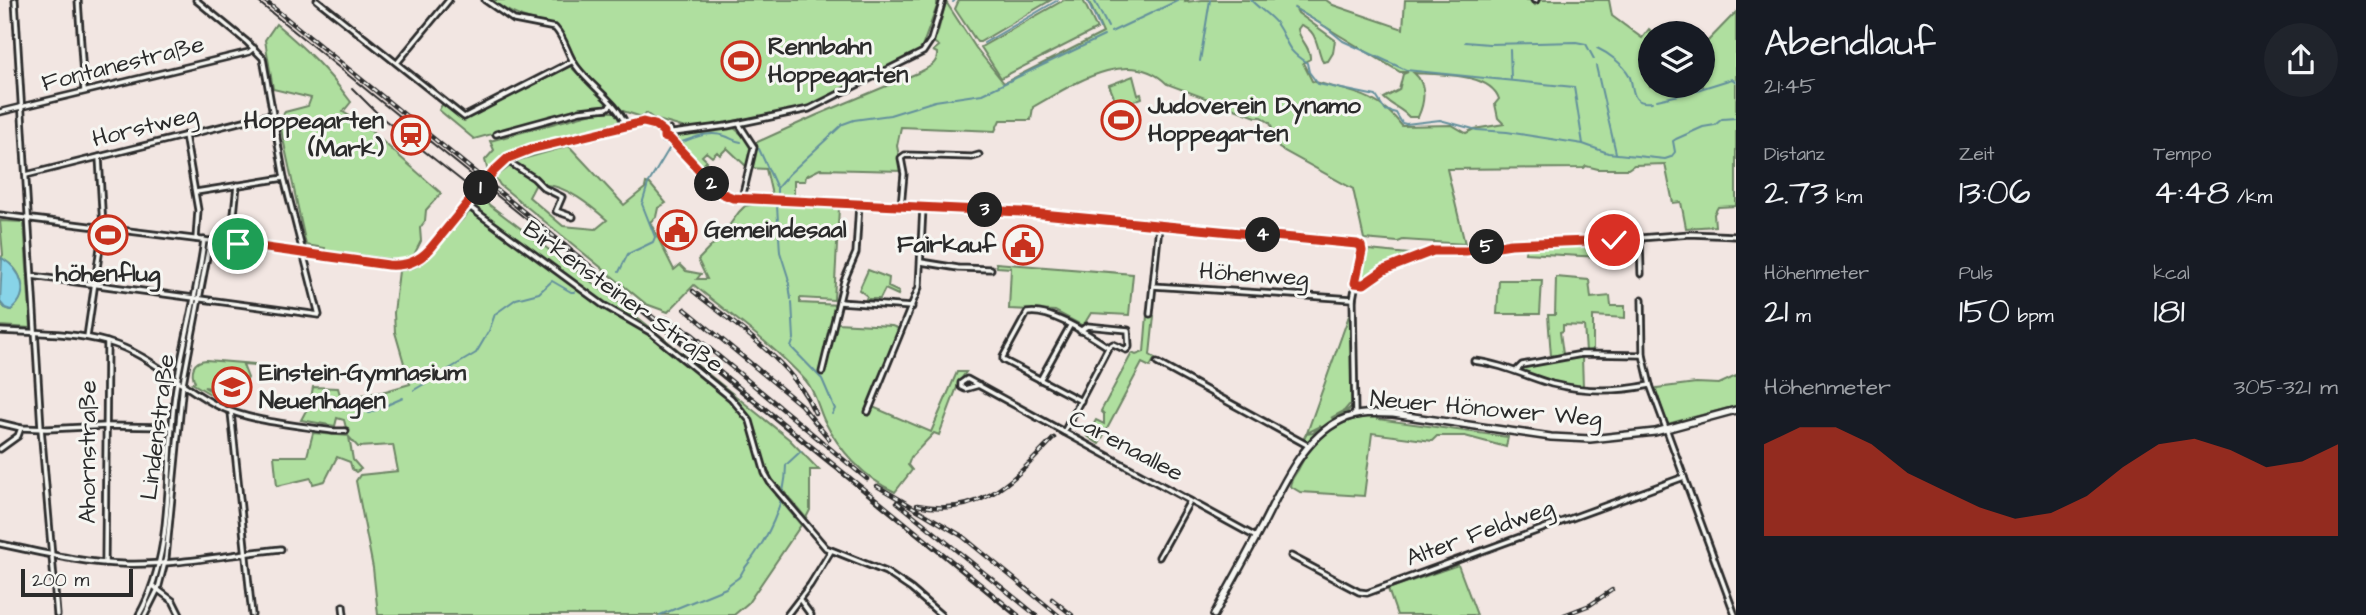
<!DOCTYPE html>
<html lang="de">
<meta charset="utf-8">
<style>
body{margin:0;font-family:"Architects Daughter",sans-serif;background:#20242c;color:#f1f3f6;height:100vh;display:flex;flex-direction:column;font-size:26px;white-space:nowrap}
*{box-sizing:border-box;margin:0}
p{font-size:23px;color:#9ea1a6}
.icon{flex:none;width:38px;height:38px;fill:none;stroke:currentColor;stroke-width:2;stroke-linecap:round;stroke-linejoin:round}
.map{position:relative;flex:1;overflow:hidden}
.details{display:flex;flex-direction:column;background:#171b24;width:630px}
.details>*{flex:none}
.buttons{position:absolute;left:1638px;top:21px;display:grid;gap:14px}
.buttons a{display:grid;place-items:center;width:77px;height:77px;border-radius:50%;background:#171b24;box-shadow:0 2px 5px #0004;font-size:35px}
.scale{position:absolute;left:21px;bottom:18px;width:112px;box-sizing:border-box;padding-left:7px;border:4px solid #2b2b2b;border-top:0;font-size:19px;line-height:24px;white-space:nowrap;color:#2b2b2b;-webkit-text-stroke:5px #f6f6f2;paint-order:stroke}
.pin{position:absolute;display:grid;place-items:center;width:60px;height:60px;color:#fff;margin:-30px;border:4px solid #fff;border-radius:50%;box-shadow:0 2px 7px #0007}
.km{position:absolute;width:35px;height:35px;margin:-18px;border-radius:50%;background:#222;color:#fff;font-size:19px;line-height:35px;text-align:center}
.round{display:grid;place-items:center;flex:none;width:74px;height:74px;border-radius:37px;background:#20242c}
.overview{display:flex;align-items:center;justify-content:space-between;height:119px;padding:0 28px}
h1{font-size:38px;font-weight:600;line-height:52px}
.figures{display:grid;grid-template-columns:repeat(3,1fr);gap:10px;height:119px;padding:7px 28px}
.figures div{display:grid;align-content:center}
.figures b{font-size:35px;font-weight:600}
.figures small{font-size:19px;font-weight:400}
.figures p{font-size:19px}
.chart{height:196px;padding:14px 28px}
.chart p{display:flex;justify-content:space-between}
.chart svg{width:100%;height:126px;margin-top:7px;fill:#c8321e;opacity:.7}
main{display:flex;flex:1;min-height:0}
.map>svg:first-child{display:block}
</style>
<main>
<div class="map">
<svg width="1736" height="615" viewBox="0 0 1736 615">
<rect width="100%" height="100%" fill="#f2e6e2"/>
<filter id="ink" filterUnits="userSpaceOnUse"><feTurbulence type="fractalNoise" baseFrequency=".0143" numOctaves="2"/><feDisplacementMap in="SourceGraphic" scale="14" xChannelSelector="R" yChannelSelector="G"/><feConvolveMatrix kernelMatrix="1 2 1 2 8 2 1 2 1" color-interpolation-filters="sRGB"/></filter>
<g filter="url(#ink)">
<g fill="#afdf9f" stroke="#6d8565" stroke-width="2" fill-rule="evenodd">
<path d="M 492,0 L 937,0 L 937,6 L 921,50 L 825,99 L 799,109 L 689,129 L 654,119 L 646,113 L 642,117 L 623,111 L 606,96 L 576,62 L 557,26 C 532,21 511,16 492,0 Z"/>
<polygon points="959,0 1051,0 980,42 977,42 955,9"/>
<polygon points="1064,0 1083,0 1097,29 1001,78 981,47"/>
<path d="M 1088,0 L 1188,0 L 1186,2 L 1202,0 L 1326,0 L 1333,5 L 1403,29 L 1405,0 L 1530,0 L 1535,5 L 1540,0 L 1609,0 L 1612,16 L 1642,38 L 1649,29 L 1653,33 L 1650,33 L 1650,86 L 1703,86 L 1703,46 L 1736,12 L 1736,206 L 1718,207 L 1714,214 L 1715,226 L 1686,228 L 1681,202 L 1673,203 L 1665,164 L 1634,165 L 1628,169 L 1598,169 L 1586,166 L 1584,168 L 1447,169 L 1465,244 L 1403,240 L 1398,242 L 1364,239 L 1353,189 L 1279,148 L 1270,123 L 1261,117 L 1256,117 L 1167,84 C 1128,45 1069,87 1033,107 L 1031,120 L 1000,120 L 995,131 L 901,127 L 897,146 L 902,171 L 820,169 L 806,176 L 805,181 L 794,181 L 794,196 L 772,195 L 766,169 L 748,168 L 727,148 L 720,155 L 717,152 L 712,157 L 706,152 L 702,156 L 707,161 L 701,167 L 676,140 L 678,136 L 734,128 L 753,144 L 817,115 L 920,72 C 929,67 938,64 937,53 L 933,51 L 939,46 L 932,41 L 937,35 L 946,2 L 976,48 L 1004,83 L 1103,33 ZM 1296,9 L 1400,72 L 1408,72 L 1403,74 L 1399,90 L 1384,98 C 1392,106 1401,108 1409,117 L 1418,117 C 1425,102 1427,84 1414,73 C 1438,75 1490,72 1499,99 L 1495,104 L 1498,118 L 1504,124 L 1474,129 L 1466,133 L 1452,125 L 1402,126 C 1377,92 1348,92 1312,81 L 1303,63 L 1310,59 C 1311,47 1299,40 1298,29 L 1301,25 C 1318,31 1316,47 1323,62 L 1328,61 L 1333,53 L 1335,40 L 1298,13 Z"/>
<path d="M 276,24 C 307,50 327,70 351,102 L 343,112 L 363,124 L 441,193 L 426,210 L 425,221 L 420,228 L 421,241 L 412,259 C 393,269 346,256 324,253 L 325,248 L 306,245 L 279,120 L 285,112 L 308,106 L 311,98 L 273,89 L 265,40 Z"/>
<polygon points="570,66 607,103 607,106 590,107 474,139 439,110 443,103 466,119"/>
<polygon points="1133,76 1138,95 1141,94 1142,98 1118,107 1109,85"/>
<polygon points="596,112 615,112 620,122 510,152 488,172 485,160 494,150 490,141"/>
<path d="M 569,146 L 624,205 L 645,188 L 646,183 L 650,184 L 666,203 L 658,208 L 656,217 L 650,222 L 674,270 L 680,265 L 686,271 L 701,274 L 697,279 L 707,279 L 698,260 L 723,234 L 739,212 L 745,206 L 754,204 L 839,208 L 834,300 L 800,298 L 800,303 L 841,305 L 837,323 L 892,326 L 900,329 L 867,408 L 873,407 L 931,432 L 957,372 L 966,372 L 959,382 L 939,435 L 934,433 L 911,457 L 908,465 L 912,470 L 895,492 C 864,478 839,450 824,420 C 818,407 815,391 806,381 C 775,346 730,315 694,285 L 668,312 L 646,304 L 500,185 L 495,177 L 519,160 ZM 538,180 L 545,185 C 566,185 592,207 607,220 L 596,229 L 563,226 L 529,197 Z"/>
<polygon points="479,197 626,308 789,439 819,470 810,470 810,510 806,518 781,488 776,495 801,525 748,603 734,615 378,615 373,568 356,481 360,475 398,471 393,445 358,447 349,437 353,460 361,469 356,472 352,469 350,462 337,457 325,481 313,484 311,478 277,486 274,456 307,456 313,433 348,436 344,420 337,418 335,426 301,420 310,403 313,387 338,388 341,398 382,392 410,384 395,332 394,313 399,271 415,267 422,262 474,207 473,204"/>
<path d="M 0,221 L 24,222 L 31,328 L 0,326 L 0,302 L 5,308 L 11,310 C 31,293 21,266 0,259 L 3,255 Z"/>
<polygon points="1638,242 1638,259 1525,253 1526,246"/>
<polygon points="1367,251 1369,250 1419,255 1383,269 1371,279 1361,283 1358,281 1365,253"/>
<polygon points="996,263 1133,274 1129,315 1091,313 1083,326 1055,311 1009,309 1011,268 997,267"/>
<polygon points="868,270 889,278 888,287 899,292 898,295 885,289 880,299 869,299 869,302 865,302 867,296 859,290"/>
<polygon points="1556,277 1589,280 1591,298 1610,296 1611,306 1625,306 1625,318 1593,316 1593,350 1586,351 1584,326 1563,325 1563,331 1560,332 1563,354 1551,356 1548,315 1555,315"/>
<polygon points="1499,280 1542,280 1540,314 1497,314"/>
<polygon points="1351,310 1352,404 1349,405 1344,411 1331,418 1344,413 1351,407 1346,414 1326,425 1309,441 1303,440 1306,434 1313,433 1321,426 1307,433"/>
<polygon points="1147,315 1154,316 1150,355 1155,358 1150,367 1142,363 1099,444 1087,436 1096,420 1104,424 1104,414 1101,411 1132,353 1136,355 1144,352"/>
<polygon points="1582,357 1583,387 1549,381 1521,371 1523,367"/>
<path d="M 206,360 L 254,364 L 254,366 L 243,365 L 248,378 C 241,396 220,388 204,387 L 216,394 L 215,397 L 192,383 L 195,382 C 190,371 193,361 206,360 Z"/>
<polygon points="1736,376 1736,406 1667,424 1656,390 1657,388 1696,383 1719,384"/>
<path d="M 1377,416 L 1377,419 L 1508,437 L 1506,447 L 1465,436 L 1437,436 L 1432,441 L 1372,433 L 1364,496 L 1300,492 L 1290,486 C 1291,478 1297,473 1300,466 C 1315,435 1343,417 1377,416 Z"/>
<polygon points="1458,565 1477,615 1397,615 1388,589"/>
</g>
<path fill="#88d4e8" stroke="#63909c" stroke-width="2" d="M 2,258 C 21,270 32,293 11,310 L 5,308 L 0,302 Z"/>
<g fill="none" stroke-linecap="round" stroke-linejoin="round">
<g stroke="#63909c" stroke-width="2">
<polyline points="1087,0 1100,28"/>
<polyline points="1094,0 1108,27"/>
<path d="M 1251,0 C 1258,8 1270,15 1276,23 C 1289,42 1284,49 1307,63 L 1309,72 L 1318,84 L 1376,96 L 1385,110 L 1396,113 L 1402,123 L 1406,124 L 1440,120 L 1477,130 L 1507,132 L 1583,144 L 1608,153 L 1665,159 L 1671,157 L 1675,152 L 1673,141 L 1676,139 L 1703,127 L 1715,125 L 1722,119 L 1736,118"/>
<polyline points="953,2 955,0"/>
<polyline points="1294,8 1326,27 1343,41 1406,70 1574,87 1583,144"/>
<polyline points="1111,32 1179,0"/>
<polyline points="1465,42 1489,44 1576,42 1586,44 1594,59"/>
<polyline points="984,43 1058,0"/>
<path d="M 1597,48 C 1608,53 1623,64 1629,75 C 1635,88 1629,105 1652,102"/>
<polyline points="1510,50 1511,79"/>
<polyline points="1200,61 1210,0"/>
<polyline points="1596,66 1616,153"/>
<polyline points="1657,100 1684,94 1732,79 1736,82"/>
<path d="M 679,143 C 694,138 709,130 725,136 C 731,138 734,141 741,142"/>
<polyline points="759,149 776,186"/>
<polyline points="777,195 777,188 789,174 843,124 854,120 890,115 935,101 982,94 1104,36"/>
<polyline points="777,206 780,252 788,277 791,299"/>
<polyline points="619,272 628,254 653,242 655,237 642,204 648,184 669,149"/>
<polyline points="792,302 794,339 791,347 822,379 835,409 832,414"/>
<polyline points="414,390 476,353 489,331 495,314 516,299 539,293 552,281 571,292 575,292"/>
<polyline points="341,400 358,403 369,413 403,398"/>
<path d="M 660,615 L 726,588 C 730,582 733,582 738,578 C 740,577 742,572 744,569 C 767,541 786,503 786,465 L 801,451"/>
</g>
<g stroke="#2b2b2b" stroke-width="9">
<g id="minor">
<polyline points="15,0 41,428 57,615"/>
<polyline points="78,0 84,91"/>
<polyline points="317,0 464,117 573,61"/>
<path d="M 485,0 L 514,20 L 555,28 C 566,40 567,54 576,66 C 591,87 616,101 626,125"/>
<polyline points="1534,0 1536,0"/>
<polyline points="397,63 449,0"/>
<polyline points="0,112 249,52 254,48"/>
<polyline points="739,124 754,147 742,198"/>
<polyline points="673,133 727,126 809,109 923,52 931,40 943,0"/>
<polyline points="496,134 580,111 607,108 611,105"/>
<polyline points="185,135 198,210 196,239"/>
<polyline points="670,139 721,193 733,198 1021,212 1359,244 1362,251 1353,299 1355,414"/>
<polyline points="506,160 534,178 544,188 562,197 556,211 573,217"/>
<polyline points="26,175 272,114"/>
<polyline points="196,192 284,178"/>
<polyline points="467,205 603,305 650,332 731,398 750,421 765,473 770,482 826,548 886,572 911,589 941,615"/>
<polyline points="901,206 904,174 901,158 905,155 972,157 979,155"/>
<path d="M 0,215 L 403,265 L 419,259 L 430,249 L 494,171 L 508,158 L 520,152 L 640,122 C 649,122 656,126 664,132 L 665,139 L 669,139 L 673,136 L 670,130 L 664,132"/>
<polyline points="1640,239 1641,274"/>
<polyline points="231,244 237,185"/>
<polyline points="921,262 958,268 991,269"/>
<polyline points="32,276 319,315 284,178 263,58 247,42 196,0"/>
<polyline points="1356,283 1361,285 1369,282 1384,270 1433,251 1466,251 1511,244 1615,240 1690,234 1736,236"/>
<polyline points="1153,286 1353,299"/>
<polyline points="1642,299 1643,355 1650,385 1735,615"/>
<polyline points="839,302 912,307"/>
<polyline points="1150,314 1159,226"/>
<path d="M 0,331 C 35,333 72,332 107,342 C 149,353 180,387 218,406 C 251,422 297,425 333,431 L 346,431"/>
<polyline points="1080,331 1087,326 1128,330 1129,347 1126,350 1113,344 1108,347"/>
<polyline points="87,337 103,227 99,157"/>
<path d="M 1474,361 C 1502,364 1525,376 1552,384 C 1585,392 1617,392 1650,385"/>
<polyline points="1157,363 1309,446"/>
<polyline points="1517,370 1522,365 1582,354 1643,355"/>
<polyline points="822,372 844,281 856,253 859,204"/>
<polyline points="1040,380 1070,326"/>
<polyline points="979,385 965,389 961,387 961,383 967,379 1256,537"/>
<path d="M 1081,401 L 1003,360 L 1003,357 L 1027,313 C 1049,308 1090,335 1108,347"/>
<polyline points="231,412 252,615"/>
<polyline points="868,412 919,287 923,207"/>
<polyline points="0,423 21,428 47,429 106,426 172,427"/>
<polyline points="1064,432 1108,348"/>
<polyline points="0,449 18,436 21,428"/>
<path d="M 0,544 C 40,552 81,563 122,564 C 175,566 229,554 281,549"/>
<polyline points="1291,556 1359,592 1367,593 1684,477"/>
<polyline points="1159,557 1190,501"/>
<polyline points="105,563 107,342"/>
<polyline points="153,586 173,601 180,615"/>
<polyline points="800,600 811,615"/>
<polyline points="343,606 344,615"/>
<path d="M 139,615 C 177,547 164,463 176,388 C 184,339 198,290 204,240"/>
<polyline points="145,615 158,589 166,558 183,383 210,241"/>
<polyline points="787,615 810,585 831,551"/>
</g>
</g>
<g stroke="#2b2b2b" stroke-width="10">
<path id="major" d="M 1214,615 C 1229,587 1245,559 1260,530 C 1280,492 1300,440 1341,420 C 1357,412 1376,413 1393,414 L 1551,437 L 1590,439 L 1655,432 L 1736,410"/>
</g>
<use href="#minor" stroke="#f6f6f2" stroke-width="3.5"/>
<use href="#major" stroke="#f6f6f2" stroke-width="5"/>
<g stroke="#2b2b2b" stroke-width="2">
<path d="M 256,0 C 508,206 763,408 1014,615"/>
<polyline points="352,88 381,117 481,196"/>
</g>
<g stroke="#2b2b2b" stroke-width="4.5">
<g id="rail">
<polyline points="264,0 1018,615"/>
<path d="M 693,291 C 737,327 791,360 815,413"/>
<polyline points="685,309 801,405 829,439"/>
<polyline points="666,318 693,335 867,479"/>
<polyline points="877,486 962,536 1058,615"/>
<polyline points="897,502 1036,615"/>
<path d="M 917,505 C 982,518 1013,480 1054,438"/>
<polyline points="1052,599 1072,615"/>
<polyline points="1564,615 1590,605 1612,590"/>
</g>
</g>
<use href="#rail" stroke="#f6f6f2" stroke-width="2" stroke-dasharray="5" stroke-linecap="butt"/>
</g>
</g>
<g fill="none" stroke-linecap="round" stroke-linejoin="round" filter="url(#ink)">
<g stroke="#fff" stroke-width="14">
<path id="route" d="M 238,244 L 388,265 C 406,266 418,262 430,249 L 494,171 L 508,158 L 531,149 L 643,122 L 655,125 L 664,132 L 664,137 L 670,139 L 721,193 L 733,198 L 1021,212 L 1357,244 L 1361,246 L 1362,251 L 1355,283 L 1364,284 L 1384,270 L 1433,251 L 1466,251 L 1511,244 L 1614,240"/>
</g>
<use href="#route" stroke="#c8321e" stroke-width="9"/>
</g>
<defs>
<g id="stadium-ring" transform="scale(2.0125)"><circle r="9.5" fill="#f6f6f2" stroke="#c8321e" stroke-width="1.5"/><path d="M0-5a6.5 5 0 1 0 0 10a6.5 5 0 1 0 0-10ZM-3.5-1.8h7v3.6h-7Z" fill="#c8321e"/></g>
<g id="station-ring" transform="scale(2.0125)"><circle r="9.5" fill="#f6f6f2" stroke="#c8321e" stroke-width="1.5"/><path d="M-3-6H3Q5-6 5-4V2Q5 4 3 4L4.5 6H3L1.5 4h-3L-3 6H-4.5L-3 4Q-5 4-5 2V-4Q-5-6-3-6ZM-3.5-4v3h7v-3ZM-3.5 1v1.5H-2V1ZM2 1v1.5H3.5V1Z" fill="#c8321e"/></g>
<g id="civic-ring" transform="scale(2.0125)"><circle r="9.5" fill="#f6f6f2" stroke="#c8321e" stroke-width="1.5"/><path d="M-.6-6.5H3V-4.5H.6V-3L4-1V1h2V6H-6V1h2V-1L-.6-3ZM-1.2 2.5V6h2.4V2.5Z" fill="#c8321e"/></g>
<g id="school-ring" transform="scale(2.0125)"><circle r="9.5" fill="#f6f6f2" stroke="#c8321e" stroke-width="1.5"/><path d="M0-5L7-2L0 1L-7-2ZM-4 1L0 2.5L4 1V4Q0 6-4 4Z" fill="#c8321e"/></g>
</defs>
<g fill-rule="evenodd">
<use href="#stadium-ring" x="741" y="61"/>
<use href="#stadium-ring" x="1121" y="120"/>
<use href="#station-ring" x="411" y="135"/>
<use href="#civic-ring" x="677" y="230"/>
<use href="#stadium-ring" x="108" y="235"/>
<use href="#civic-ring" x="1023" y="245"/>
<use href="#school-ring" x="232" y="387"/>
</g>
<g text-anchor="middle" dominant-baseline="central" stroke-width="6" stroke-linejoin="round" paint-order="stroke">
<g font-size="24" font-weight="bold" fill="#2b2b2b" stroke="#f6f6f2" text-anchor="start">
<text x="768" y="47">Rennbahn<tspan x="768" dy="28">Hoppegarten</tspan></text>
<text x="1148" y="106">Judoverein Dynamo<tspan x="1148" dy="28">Hoppegarten</tspan></text>
<text x="384" y="121" text-anchor="end">Hoppegarten<tspan x="384" dy="28">(Mark)</tspan></text>
<text x="704" y="230">Gemeindesaal</text>
<text x="996" y="245" text-anchor="end">Fairkauf</text>
<text x="108" y="274" text-anchor="middle">höhenflug</text>
<text x="259" y="373">Einstein-Gymnasium<tspan x="259" dy="28">Neuenhagen</tspan></text>
</g>
<g font-size="24" fill="#2b2b2b" stroke="#f6f6f2">
<text transform="translate(123 64) rotate(-14)">Fontanestraße</text>
<text transform="translate(145 127) rotate(-14)">Horstweg</text>
<text transform="translate(1254 275) rotate(4)">Höhenweg</text>
<text transform="translate(623 297) rotate(36)">Birkensteiner Straße</text>
<text transform="translate(1486 409) rotate(5)">Neuer Hönower Weg</text>
<text transform="translate(158 427) rotate(-83)">Lindenstraße</text>
<text transform="translate(1126 446) rotate(28)">Carenaallee</text>
<text transform="translate(88 452) rotate(-90)">Ahornstraße</text>
<text transform="translate(1480 533) rotate(-20)">Alter Feldweg</text>
</g>
</g>
</svg>
<div class="buttons">
<a><svg class="icon" aria-label="layers" viewBox="0 0 24 24"><path d="M12 4l9 5-9 5-9-5zM3 14l9 5 9-5"/></svg></a>
</div>
<div class="scale">200 m</div>
<div class="pin" style="left:238px;top:244px;background:#1e9e55"><svg class="icon" aria-label="arrive" viewBox="0 0 24 24"><path d="M6 21V4h12l-3 4 3 4H6"/></svg></div>
<div class="pin" style="left:1614px;top:240px;background:#d93025"><svg class="icon" aria-label="check" viewBox="0 0 24 24"><path d="M5 12l5 5 9-10"/></svg></div>
<b class="km" style="left:481px;top:188px">1</b>
<b class="km" style="left:712px;top:184px">2</b>
<b class="km" style="left:985px;top:210px">3</b>
<b class="km" style="left:1263px;top:235px">4</b>
<b class="km" style="left:1487px;top:247px">5</b>
</div>
<section class="details">
<div class="overview"><div><h1>Abendlauf</h1><p>21:45</p></div><a class="round"><svg class="icon" aria-label="share" viewBox="0 0 24 24"><path d="M12 15V3M7 8l5-5 5 5M5 13v7h14v-7"/></svg></a></div>
<div class="figures">
<div><p>Distanz</p><b>2.73<small> km</small></b></div>
<div><p>Zeit</p><b>13:06</b></div>
<div><p>Tempo</p><b>4:48<small> /km</small></b></div>
</div>
<div class="figures">
<div><p>Höhenmeter</p><b>21<small> m</small></b></div>
<div><p>Puls</p><b>150<small> bpm</small></b></div>
<div><p>kcal</p><b>181</b></div>
</div>
<div class="chart"><p><span>Höhenmeter</span>305–321 m</p>
<svg viewBox="0 0 160 44" preserveAspectRatio="none"><path d="M0 44V12L10 6L20 6L30 12L40 22L50 28L60 34L70 38L80 36L90 30L100 20L110 12L120 10L130 14L140 20L150 18L160 12V44z"/></svg>
</div>
</section>
</main>
